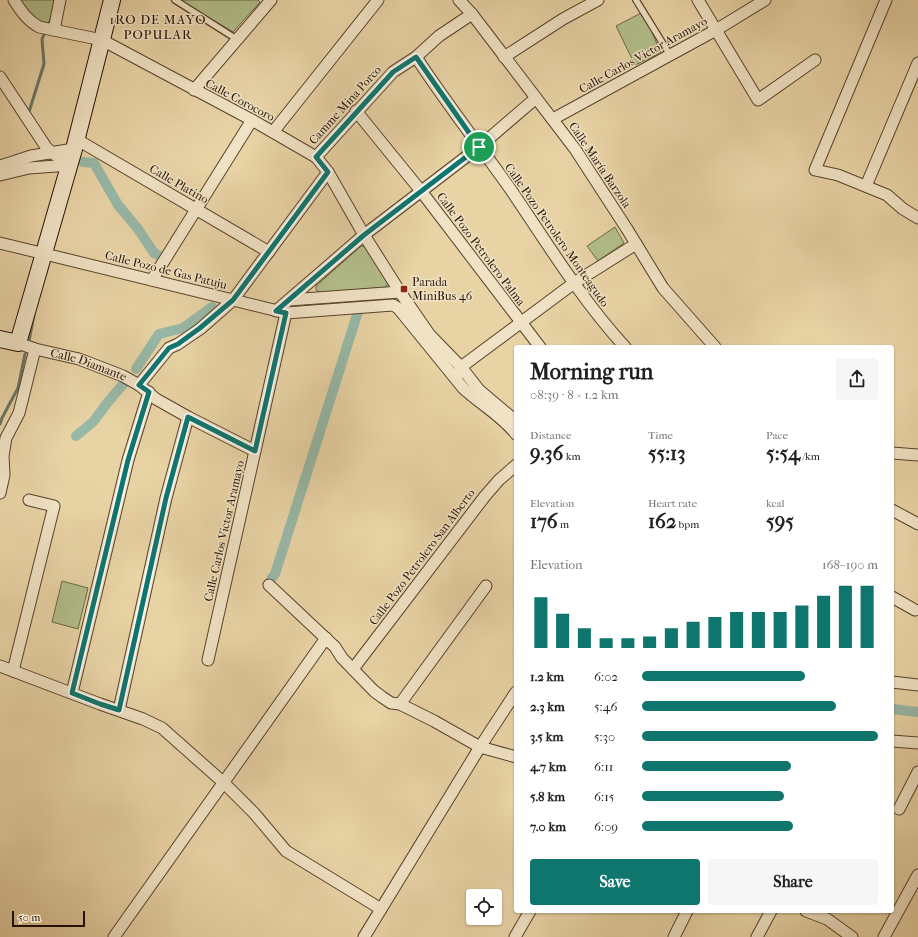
<!DOCTYPE html>
<meta charset="utf-8">
<style>
body{margin:0;font-family:"IM FELL French Canon",serif;background:#f6f6f6;color:#202124;height:100vh;display:flex;flex-direction:column;font-size:15px;white-space:nowrap}
*{box-sizing:border-box;margin:0}
p{font-size:13px;color:#757577}
.icon{flex:none;width:22px;height:22px;fill:none;stroke:currentColor;stroke-width:2;stroke-linecap:round;stroke-linejoin:round}
.map{position:relative;flex:1;overflow:hidden}
.panel{position:absolute;left:514px;top:345px;width:380px;height:568px;display:flex;flex-direction:column;background:#fff;border-radius:4px;box-shadow:0 1px 3px #0004}
.panel>*{flex:none}
.tools{position:absolute;left:466px;top:889px;display:grid;gap:8px}
.tools a{display:grid;place-items:center;width:36px;height:36px;border-radius:4px;background:#fff;box-shadow:0 1px 3px #0004;font-size:20px}
.scale{position:absolute;left:12px;bottom:10px;width:73px;box-sizing:border-box;padding-left:4px;border:2px solid #271204;border-top:0;font-size:11px;line-height:14px;white-space:nowrap;color:#271204;-webkit-text-stroke:3px #f0e2c4;paint-order:stroke}
.pin{position:absolute;display:grid;place-items:center;width:34px;height:34px;color:#fff;margin:-17px;border:2px solid #fff;border-radius:50%;box-shadow:0 1px 4px #0007}
.round{display:grid;place-items:center;flex:none;width:42px;height:42px;border-radius:4px;background:#f6f6f6}
.headline{display:flex;align-items:center;justify-content:space-between;height:68px;padding:0 16px}
h1{font-size:22px;font-weight:700;line-height:30px}
.metrics{display:grid;grid-template-columns:repeat(3,1fr);gap:6px;height:68px;padding:4px 16px}
.metrics div{display:grid;align-content:center}
.metrics b{font-size:20px;font-weight:700}
.metrics small{font-size:11px;font-weight:400}
.metrics p{font-size:11px}
.chart{height:112px;padding:8px 16px}
.chart p{display:flex;justify-content:space-between}
.chart svg{width:100%;height:72px;margin-top:4px;stroke:#0f766e;stroke-width:6}
.action{display:flex;gap:8px;margin-top:auto;padding:8px 16px}
.action a{flex:1;height:46px;border-radius:4px;background:#0f766e;color:#fff;font-size:16px;font-weight:700;line-height:46px;text-align:center}
.action a+a{background:#f6f6f6;color:#202124}
ul{padding:0 16px;list-style:none;font-size:13px}
li{display:grid;grid-template-columns:64px 48px 1fr;align-items:center;height:30px}
li i{height:10px;border-radius:5px;background:#0f766e}
.map>svg:first-child{display:block}
</style>
<div class="map">
<svg width="918" height="937" viewBox="0 0 918 937">
<rect width="100%" height="100%" fill="#e8d3a5"/>
<filter id="stains"><feTurbulence type="fractalNoise" baseFrequency=".005" numOctaves="4"/><feColorMatrix values="0 0 0 0 .2 0 0 0 0 .09 0 0 0 0 .02 0 0 0 .5 -.17"/></filter>
<radialGradient id="worn" r=".72"><stop offset=".6" stop-color="#630" stop-opacity="0"/><stop offset="1" stop-color="#630" stop-opacity=".3"/></radialGradient>
<g fill="#b2be8a" stroke="#6c6847">
<path d="M 19,0 L 55,0 L 50,23 C 34,22 28,11 19,0 Z"/>
<polygon points="179,0 258,0 260,2 233,32"/>
<polygon points="643,12 661,53 635,65 616,26"/>
<polygon points="615,227 624,243 598,261 587,246"/>
<polygon points="361,246 366,247 368,249 388,283 386,287 321,293 316,290 316,286"/>
<polygon points="62,581 88,588 78,629 52,622"/>
</g>
<g fill="none" stroke-linecap="round" stroke-linejoin="round">
<g stroke="#6a7666" stroke-width="3">
<polyline points="28,115 44,64 42,39 51,19"/>
<polyline points="29,341 34,315"/>
<polyline points="0,424 2,418 18,388 25,354"/>
</g>
<g stroke="#97b8a7" stroke-width="10">
<polyline points="83,162 94,163 118,205 138,229 154,253 160,256"/>
<polyline points="136,369 159,334 183,328 212,307"/>
<polyline points="76,436 93,422 108,402 125,382"/>
<polyline points="271,579 275,574 361,302"/>
<polyline points="892,709 918,712"/>
</g>
<g stroke="#57422c" stroke-width="8">
<g id="lane">
<polyline points="175,0 238,40"/>
<polyline points="636,0 670,55"/>
</g>
</g>
<g stroke="#57422c" stroke-width="13">
<g id="street">
<path d="M 14,0 C 21,11 27,20 39,27 L 102,40 L 252,120 L 316,157 L 328,172 L 364,235 L 400,292 L 429,334 L 461,367 L 479,390 L 511,417 L 516,423"/>
<polyline points="459,0 472,14 575,149 627,229 663,288 715,347"/>
<polyline points="698,0 758,100 815,60"/>
<polyline points="886,0 815,170 838,175 887,195 903,209 918,218"/>
<polyline points="54,30 60,0"/>
<path d="M 416,57 C 446,103 480,146 511,190 C 547,243 581,299 625,347"/>
<polyline points="504,57 563,19 598,0"/>
<polyline points="0,77 46,147 52,153 70,165"/>
<polyline points="194,90 271,0"/>
<polyline points="356,111 421,191 540,347"/>
<polyline points="553,119 716,30 765,0"/>
<polyline points="273,132 378,0"/>
<polyline points="76,139 269,252"/>
<polyline points="316,157 393,72 416,57 439,36 472,14"/>
<polyline points="0,166 31,156 74,149"/>
<polyline points="0,175 29,168 70,165"/>
<polyline points="866,186 918,63"/>
<path d="M 0,243 L 286,313 L 393,305 L 398,308 L 463,388 C 480,404 501,415 516,434"/>
<polyline points="152,280 252,120"/>
<polyline points="289,300 400,292"/>
<polyline points="276,311 364,235 479,147 536,98"/>
<path id="s1" d="M 18,343 L 35,349 L 79,359 L 123,376 L 139,385 L 156,399 L 188,417 L 255,451"/>
<polyline points="458,374 461,367 574,283 636,244"/>
<polyline points="139,385 169,348 178,344 200,329 233,300 328,172"/>
<polyline points="892,453 918,455"/>
<polyline points="0,493 4,475 3,456 6,438 19,413 35,349"/>
<polyline points="892,510 918,524"/>
<polyline points="269,585 335,647 342,658 374,691 382,697 391,703 400,704 434,721 480,747 516,757"/>
<polyline points="892,597 915,610"/>
<polyline points="208,660 286,313"/>
<polyline points="0,666 100,704 143,719 162,728 224,783 254,813 286,851 381,909"/>
<polyline points="353,669 485,496 499,480 516,465"/>
<polyline points="13,671 54,506 29,500"/>
<polyline points="892,682 918,685"/>
<polyline points="72,693 128,460 149,392"/>
<polyline points="400,704 486,586"/>
<polyline points="119,710 166,498 188,417"/>
<polyline points="892,741 918,743"/>
<polyline points="899,809 918,772"/>
<polyline points="806,911 827,919 852,937"/>
<polyline points="114,937 326,638"/>
<polyline points="364,937 480,747 516,692"/>
<polyline points="515,937 530,911"/>
<polyline points="674,937 687,911"/>
<polyline points="757,937 771,911"/>
<polyline points="884,937 918,875"/>
</g>
</g>
<g stroke="#271204" stroke-width="18">
<polyline id="secondary" points="0,339 18,343 74,149 112,0"/>
</g>
<use href="#lane" stroke="#f0e2c4" stroke-width="5.5"/>
<use href="#street" stroke="#f0e2c4" stroke-width="11"/>
<use href="#secondary" stroke="#f0e2c4" stroke-width="16"/>
</g>
<g fill="none" stroke-linecap="round" stroke-linejoin="round">
<g stroke="#fff" stroke-width="8">
<polygon id="route" points="416,57 479,147 364,235 276,311 286,313 255,451 188,417 166,498 119,710 100,704 72,693 128,460 149,392 139,385 169,348 178,344 200,328 233,300 328,172 316,157 393,72"/>
</g>
<use href="#route" stroke="#0f766e" stroke-width="5"/>
</g>
<rect fill="#8f2418" stroke="#f0e2c4" stroke-width="1.5" x="400" y="285" width="8" height="8" rx="2"/>
<g text-anchor="middle" dominant-baseline="central" stroke-width="3" stroke-linejoin="round" paint-order="stroke">
<g font-size="12" fill="#271204" stroke="#f0e2c4">
<text transform="translate(643 55) rotate(-29)">Calle Carlos Victor Aramayo</text>
<text transform="translate(240 100) rotate(28)">Calle Corocoro</text>
<text transform="translate(345 105) rotate(-48)">Camme Mina Porco</text>
<text transform="translate(600 165) rotate(56)">Calle María Barzola</text>
<text transform="translate(179 184) rotate(30)">Calle Platino</text>
<text transform="translate(557 235) rotate(55)">Calle Pozo Petrolero Monteagudo</text>
<text transform="translate(481 249) rotate(53)">Calle Pozo Petrolero Palma</text>
<text transform="translate(166 270) rotate(14)">Calle Pozo de Gas Patuju</text>
<text stroke="none"><textPath href="#s1" startOffset="74">Calle Diamante</textPath></text>
<text transform="translate(224 531) rotate(-77)">Calle Carlos Victor Aramayo</text>
<text transform="translate(422 557) rotate(-53)">Calle Pozo Petrolero San Alberto</text>
</g>
<g font-size="12" fill="#271204" stroke="#f0e2c4" text-anchor="start">
<text x="412" y="282">Parada<tspan x="412" dy="14">MiniBus 46</tspan></text>
</g>
<g font-size="13" letter-spacing="1" fill="#271204" stroke="#f0e2c4">
<text x="158" y="19">1RO DE MAYO<tspan x="158" dy="15">POPULAR</tspan></text>
</g>
</g>
<rect width="100%" height="100%" filter="url(#stains)"/>
<rect width="100%" height="100%" fill="url(#worn)"/>
</svg>
<div class="tools">
<a><svg class="icon" aria-label="locate" viewBox="0 0 24 24"><circle cx="12" cy="12" r="6"/><path d="M12 2v4M12 18v4M2 12h4M18 12h4"/></svg></a>
</div>
<div class="scale">50 m</div>
<div class="pin" style="left:479px;top:147px;background:#1e9e55"><svg class="icon" aria-label="arrive" viewBox="0 0 24 24"><path d="M6 21V4h12l-3 4 3 4H6"/></svg></div>
<section class="panel">
<div class="headline"><div><h1>Morning run</h1><p>08:39 · 8 × 1.2 km</p></div><a class="round"><svg class="icon" aria-label="share" viewBox="0 0 24 24"><path d="M12 15V3M7 8l5-5 5 5M5 13v7h14v-7"/></svg></a></div>
<div class="metrics">
<div><p>Distance</p><b>9.36<small> km</small></b></div>
<div><p>Time</p><b>55:13</b></div>
<div><p>Pace</p><b>5:54<small> /km</small></b></div>
</div>
<div class="metrics">
<div><p>Elevation</p><b>176<small> m</small></b></div>
<div><p>Heart rate</p><b>162<small> bpm</small></b></div>
<div><p>kcal</p><b>595</b></div>
</div>
<div class="chart"><p><span>Elevation</span>168–190 m</p>
<svg viewBox="0 0 160 44" preserveAspectRatio="none"><path d="M5 44V13M15 44V23M25 44V32M35 44V38M45 44V38M55 44V37M65 44V32M75 44V28M85 44V25M95 44V22M105 44V22M115 44V22M125 44V18M135 44V12M145 44V6M155 44V6"/></svg>
</div>
<ul>
<li><b>1.2 km</b>6:02<i style="width:69%"></i></li>
<li><b>2.3 km</b>5:46<i style="width:82%"></i></li>
<li><b>3.5 km</b>5:30<i style="width:100%"></i></li>
<li><b>4.7 km</b>6:11<i style="width:63%"></i></li>
<li><b>5.8 km</b>6:15<i style="width:60%"></i></li>
<li><b>7.0 km</b>6:09<i style="width:64%"></i></li>
</ul>
<div class="action"><a>Save</a><a>Share</a></div>
</section>
</div>
